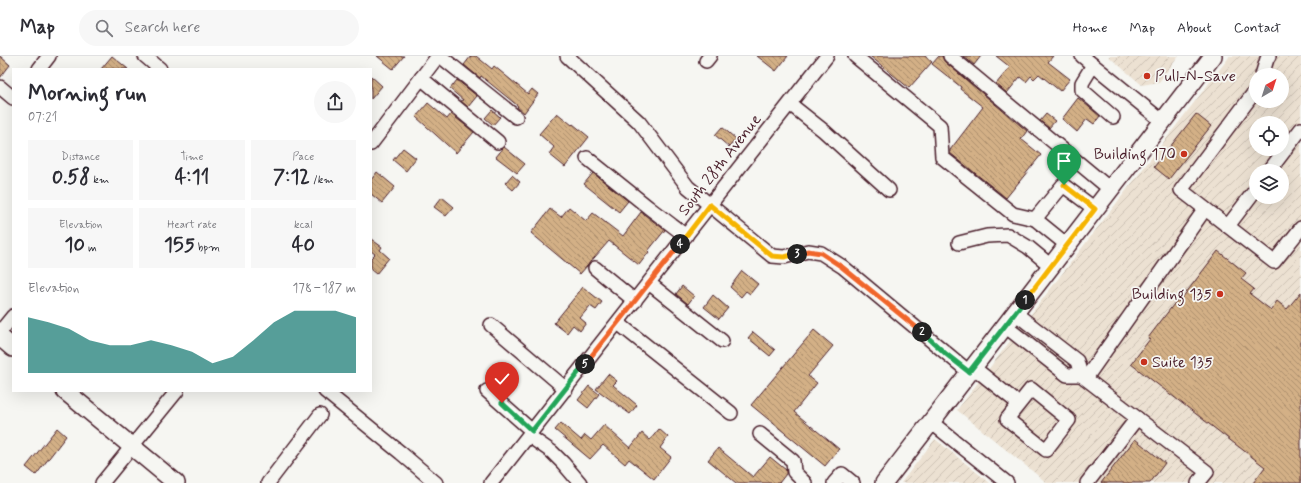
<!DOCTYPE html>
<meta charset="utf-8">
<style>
body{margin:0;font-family:Mynerve,sans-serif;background:#f7f7f7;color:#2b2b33;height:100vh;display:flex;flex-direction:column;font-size:15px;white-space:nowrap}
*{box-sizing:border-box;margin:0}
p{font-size:13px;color:#7c7c81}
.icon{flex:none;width:22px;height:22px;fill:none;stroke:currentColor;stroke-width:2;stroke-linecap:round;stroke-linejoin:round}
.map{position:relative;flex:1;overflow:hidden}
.sheet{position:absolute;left:12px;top:12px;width:360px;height:324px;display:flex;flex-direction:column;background:#fff;border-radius:0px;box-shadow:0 4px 16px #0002}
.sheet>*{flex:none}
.needle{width:26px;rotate:39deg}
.tools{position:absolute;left:1249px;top:12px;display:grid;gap:8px}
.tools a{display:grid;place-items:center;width:40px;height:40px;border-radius:50%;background:#fff;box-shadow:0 4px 16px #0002;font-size:20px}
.pin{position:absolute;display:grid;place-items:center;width:34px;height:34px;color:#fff;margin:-41px -17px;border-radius:50% 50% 50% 0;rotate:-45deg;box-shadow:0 0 4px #0007}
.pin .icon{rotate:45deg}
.km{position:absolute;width:20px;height:20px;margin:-10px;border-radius:50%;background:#222;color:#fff;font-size:11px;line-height:20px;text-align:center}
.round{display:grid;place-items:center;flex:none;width:42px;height:42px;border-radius:21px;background:#f7f7f7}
.summary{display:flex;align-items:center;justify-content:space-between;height:68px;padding:0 16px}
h1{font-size:22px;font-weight:800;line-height:30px}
.figures{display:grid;grid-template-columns:repeat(3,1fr);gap:6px;height:68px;padding:4px 16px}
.figures div{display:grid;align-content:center;border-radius:0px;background:#f7f7f7;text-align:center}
.figures b{font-size:20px;font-weight:800}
.figures small{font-size:11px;font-weight:400}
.figures p{font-size:11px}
.chart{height:112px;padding:8px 16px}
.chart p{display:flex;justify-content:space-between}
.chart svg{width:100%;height:72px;margin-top:4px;fill:#0f766e;opacity:.7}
header{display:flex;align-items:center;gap:24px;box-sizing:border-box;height:56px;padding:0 20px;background:#fff;border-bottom:1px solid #e1e1e2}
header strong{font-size:19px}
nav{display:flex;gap:22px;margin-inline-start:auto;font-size:14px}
.search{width:280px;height:36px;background:#f7f7f7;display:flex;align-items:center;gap:10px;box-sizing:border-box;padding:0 14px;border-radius:22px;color:#7c7c81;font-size:15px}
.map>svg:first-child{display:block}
</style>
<header>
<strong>Map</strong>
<div class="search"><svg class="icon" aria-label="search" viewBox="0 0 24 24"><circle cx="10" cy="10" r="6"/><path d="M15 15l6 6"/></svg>Search here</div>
<nav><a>Home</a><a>Map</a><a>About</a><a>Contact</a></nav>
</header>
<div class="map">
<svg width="1301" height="427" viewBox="0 0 1301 427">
<defs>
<pattern id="industrial-furrows" width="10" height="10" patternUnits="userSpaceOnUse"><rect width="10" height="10" fill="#ece1d2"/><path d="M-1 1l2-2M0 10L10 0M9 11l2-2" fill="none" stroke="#ccc1b4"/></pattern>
<pattern id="building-back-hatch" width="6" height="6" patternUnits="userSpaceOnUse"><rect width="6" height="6" fill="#d3b086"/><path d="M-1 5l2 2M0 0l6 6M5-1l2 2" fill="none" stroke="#ad8f6e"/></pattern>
</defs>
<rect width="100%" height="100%" fill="#f6f6f2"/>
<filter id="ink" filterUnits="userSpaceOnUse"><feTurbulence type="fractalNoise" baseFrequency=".025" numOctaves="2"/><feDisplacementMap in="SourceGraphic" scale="8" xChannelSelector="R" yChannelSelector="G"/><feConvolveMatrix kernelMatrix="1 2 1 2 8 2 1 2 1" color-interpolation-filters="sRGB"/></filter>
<g filter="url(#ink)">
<g fill="url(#industrial-furrows)" fill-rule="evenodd">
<polygon points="1108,0 1179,0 1159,26 1142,29"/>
<path d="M 1230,0 L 1301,0 L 1301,427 L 1047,427 L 957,354 ZM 1256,19 L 1282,19 L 1282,45 L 1256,45 ZM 1256,67 L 1282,67 L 1282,93 L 1256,93 ZM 1256,115 L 1282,115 L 1282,141 L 1256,141 Z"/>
<polygon points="935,383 990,427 901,427"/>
</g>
<g fill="url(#building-back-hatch)" stroke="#4a1f2b">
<polygon points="0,0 10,9 0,22"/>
<polygon points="112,0 128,13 101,13"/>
<polygon points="377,0 404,0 393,13"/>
<polygon points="471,0 476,0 492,13 494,10 528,38 532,33 538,38 524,57 517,51 518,50 481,20 480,22 464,9"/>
<polygon points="757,0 788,0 776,15"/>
<polygon points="870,0 925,0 932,6 909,32"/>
<polygon points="939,0 942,0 945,6 1027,75 1021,83 1041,99 1006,142 950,97 950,94 983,51 960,33 961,31 932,8"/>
<polygon points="963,0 981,0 974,9"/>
<polygon points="996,0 1053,0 1048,6 1070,23 1060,35 1039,18 1034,23 1031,20 1026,26 1020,21 1007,37 996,28 1010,11"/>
<polygon points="371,20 382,30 371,43"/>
<polygon points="457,24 477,40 468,51 461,45 463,44 450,33"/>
<polygon points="1078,42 1100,60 1094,68 1087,63 1077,76 1062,63"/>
<polygon points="428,47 447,63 451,58 474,76 456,97 416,61"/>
<polygon points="492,54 500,61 493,69 485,62"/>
<polygon points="557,57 572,69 573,68 589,81 565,111 549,98 554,91 539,78"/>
<polygon points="1046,58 1055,65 1049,72 1040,65"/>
<polygon points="1196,58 1211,70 1169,123 1154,111"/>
<polygon points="722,71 736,83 729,91 715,79"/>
<polygon points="504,91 525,108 517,117 496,101"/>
<polygon points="403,92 416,102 406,115 393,104"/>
<polygon points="377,116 395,131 382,147 371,138 371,124"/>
<polygon points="593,117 628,145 619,156 584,128"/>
<polygon points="512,119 520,126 513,134 505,127"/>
<polygon points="442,141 454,151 446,160 434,151"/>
<polygon points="569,151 586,165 593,157 623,180 641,156 665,174 648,195 649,196 639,209 609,185 580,218 531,177 550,153 561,161"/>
<polygon points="371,183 382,191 380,194 389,202 376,218 371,214 371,202 375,198 371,195"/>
<polygon points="1218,195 1246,217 1241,223 1254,233 1250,238 1271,254 1277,245 1287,253 1301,236 1301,427 1253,427 1265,411 1131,308 1150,283 1148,282 1177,244 1179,246"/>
<polygon points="742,215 758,228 750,238 746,235 741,241 730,231"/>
<polygon points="682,230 694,240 688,248 676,238"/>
<polygon points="583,231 602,246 596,254 590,250 580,262 586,267 580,275 573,269 567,277 554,267"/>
<polygon points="713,239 728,252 719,263 704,251"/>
<polygon points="814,274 833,290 808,320 817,327 794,356 839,393 825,410 751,349"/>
<polygon points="753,276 775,294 770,300 748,282"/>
<polygon points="608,318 617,325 613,329 637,349 630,358 596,333"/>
<polygon points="589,330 599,338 588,352 578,344"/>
<polygon points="561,367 581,384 585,379 591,384 604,369 630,392 642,377 650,384 659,373 668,381 660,392 671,401 654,423 629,403 625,408 603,389 590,403 555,374"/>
<polygon points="57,372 66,380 36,419 26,411"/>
<polygon points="1135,383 1165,407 1150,427 1101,427"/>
<polygon points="718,392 753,421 770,401 786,414 786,418 779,427 736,427 708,404"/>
</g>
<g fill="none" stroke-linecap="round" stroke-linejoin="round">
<g stroke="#4a1f2b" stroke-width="16">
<g id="minor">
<polyline points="145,0 160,13"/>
<polyline points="440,0 516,61"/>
<polyline points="567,0 639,66 688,131 772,200 784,201 808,195 821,197 843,211 969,316"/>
<polyline points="855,0 940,70 942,101 1013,158 1035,163 1063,129 1095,153"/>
<polyline points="950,0 1110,133"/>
<polyline points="1082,0 1162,65"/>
<polyline points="706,5 710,0"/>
<polyline points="1093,9 1082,27 1082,34 1113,61"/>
<polyline points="39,13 49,0"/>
<polyline points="1262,19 1267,3 1269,0"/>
<polyline points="421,22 498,86"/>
<polyline points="0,31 13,42"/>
<polyline points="1256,34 1181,134 1274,206 1301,172"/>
<polyline points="790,48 824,75 889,134"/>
<polyline points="371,88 438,0"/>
<polyline points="587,102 648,151 686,180"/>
<polyline points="1269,115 1301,73"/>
<polyline points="1035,163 1067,189"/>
<polyline points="1228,170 1256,133"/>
<polyline points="959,187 987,180 1008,179 1028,191 1051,210"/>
<polyline points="595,212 635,245"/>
<polyline points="649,227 722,285"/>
<polyline points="1015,257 1077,305 1081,319 1207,416 1198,427"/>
<polyline points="618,267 731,357"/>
<polyline points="491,269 566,333"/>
<polyline points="1005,270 1067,319 1081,319"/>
<polyline points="0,276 13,260"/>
<polyline points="973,311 1019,348 1031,333 1069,364 1046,394 1007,363 1019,348"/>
<polyline points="1086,322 1205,153"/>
<polyline points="325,335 401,397 436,427"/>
<polyline points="487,335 532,375"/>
<polyline points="931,366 1007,427"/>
<polyline points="760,378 793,405 794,416 805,427"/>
<polyline points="529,380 552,396 563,407 580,427"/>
<polyline points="102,427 177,335"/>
<polyline points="268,427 320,359"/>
<polyline points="491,427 827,0"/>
<polyline points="834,427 842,418 853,427"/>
<polyline points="1087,427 1137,362"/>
</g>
</g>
<g stroke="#4a1f2b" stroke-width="20">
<g id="major">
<polyline points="0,281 13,292"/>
<polyline points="65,335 176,427"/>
<polyline points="884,427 1213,0"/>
</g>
</g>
<use href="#minor" stroke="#f6f6f2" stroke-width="13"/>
<use href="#major" stroke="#f6f6f2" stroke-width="17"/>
</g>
</g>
<g fill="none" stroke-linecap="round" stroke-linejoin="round" filter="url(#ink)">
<g stroke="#fff" stroke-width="8">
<polyline id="split-1" points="1025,244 1095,153 1064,129"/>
</g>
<g stroke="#fff" stroke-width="8">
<polyline id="split-2" points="922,276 946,298 969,316 1025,244"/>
</g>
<g stroke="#fff" stroke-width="8">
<polyline id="split-3" points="797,198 808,195 821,197 842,211 922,276"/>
</g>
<g stroke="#fff" stroke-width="8">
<polyline id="split-4" points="680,188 710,149 772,200 784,201 797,198"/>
</g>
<g stroke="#fff" stroke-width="8">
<polyline id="split-5" points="585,308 680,188"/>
</g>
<g stroke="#fff" stroke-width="8">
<polyline id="split-6" points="502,347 532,375 585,308"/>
</g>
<use href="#split-1" stroke="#f5b400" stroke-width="5"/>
<use href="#split-2" stroke="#22a559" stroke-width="5"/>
<use href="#split-3" stroke="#f0652b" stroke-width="5"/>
<use href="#split-4" stroke="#f5b400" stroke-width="5"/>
<use href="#split-5" stroke="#f0652b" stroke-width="5"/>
<use href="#split-6" stroke="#22a559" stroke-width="5"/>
</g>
<g fill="#c8321e" stroke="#f6f6f2" stroke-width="1.5">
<circle cx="1147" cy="20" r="4"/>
<circle cx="1184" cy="98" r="4"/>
<circle cx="1220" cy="238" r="4"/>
<circle cx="1144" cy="306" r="4"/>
</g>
<g text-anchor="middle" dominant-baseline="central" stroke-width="3.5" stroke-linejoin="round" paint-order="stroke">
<g font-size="16" fill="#4a1f2b" stroke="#f6f6f2" text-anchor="start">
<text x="1155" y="20">Pull-N-Save</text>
<text x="1176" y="98" text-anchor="end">Building 170</text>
<text x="1212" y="238" text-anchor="end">Building 135</text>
<text x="1152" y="306">Suite 135</text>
</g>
<g font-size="16" fill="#4a1f2b" stroke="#f6f6f2">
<text transform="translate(720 109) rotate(-52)">South 28th Avenue</text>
</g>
</g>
</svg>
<div class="tools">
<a><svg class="needle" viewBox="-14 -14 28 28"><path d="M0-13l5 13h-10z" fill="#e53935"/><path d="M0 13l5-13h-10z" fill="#7c7c81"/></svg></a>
<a><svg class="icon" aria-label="locate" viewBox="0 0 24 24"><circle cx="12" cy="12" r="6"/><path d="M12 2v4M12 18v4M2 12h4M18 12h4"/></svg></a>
<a><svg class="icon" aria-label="layers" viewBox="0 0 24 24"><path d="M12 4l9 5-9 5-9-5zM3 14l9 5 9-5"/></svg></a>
</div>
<div class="pin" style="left:1064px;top:129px;background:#1e9e55"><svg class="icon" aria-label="arrive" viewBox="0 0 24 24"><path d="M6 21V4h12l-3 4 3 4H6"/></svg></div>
<div class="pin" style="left:502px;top:347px;background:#d93025"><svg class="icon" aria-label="check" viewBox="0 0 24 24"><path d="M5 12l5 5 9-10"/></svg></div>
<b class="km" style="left:1025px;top:244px">1</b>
<b class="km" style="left:922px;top:276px">2</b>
<b class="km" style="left:797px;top:198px">3</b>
<b class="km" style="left:680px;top:188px">4</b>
<b class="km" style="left:585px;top:308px">5</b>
<section class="sheet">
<div class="summary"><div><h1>Morning run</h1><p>07:21</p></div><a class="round"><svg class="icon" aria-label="share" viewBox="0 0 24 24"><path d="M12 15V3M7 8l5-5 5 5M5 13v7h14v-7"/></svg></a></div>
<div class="figures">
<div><p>Distance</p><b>0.58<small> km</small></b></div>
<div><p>Time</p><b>4:11</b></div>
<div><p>Pace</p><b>7:12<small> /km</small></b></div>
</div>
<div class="figures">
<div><p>Elevation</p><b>10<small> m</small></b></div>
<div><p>Heart rate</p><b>155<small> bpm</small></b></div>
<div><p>kcal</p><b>40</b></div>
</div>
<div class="chart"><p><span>Elevation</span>178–187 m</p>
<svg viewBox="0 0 160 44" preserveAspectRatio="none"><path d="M0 44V10L10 13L20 17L30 24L40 27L50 27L60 24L70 27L80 31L90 38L100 34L110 24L120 13L130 6L140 6L150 6L160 10V44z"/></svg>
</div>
</section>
</div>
